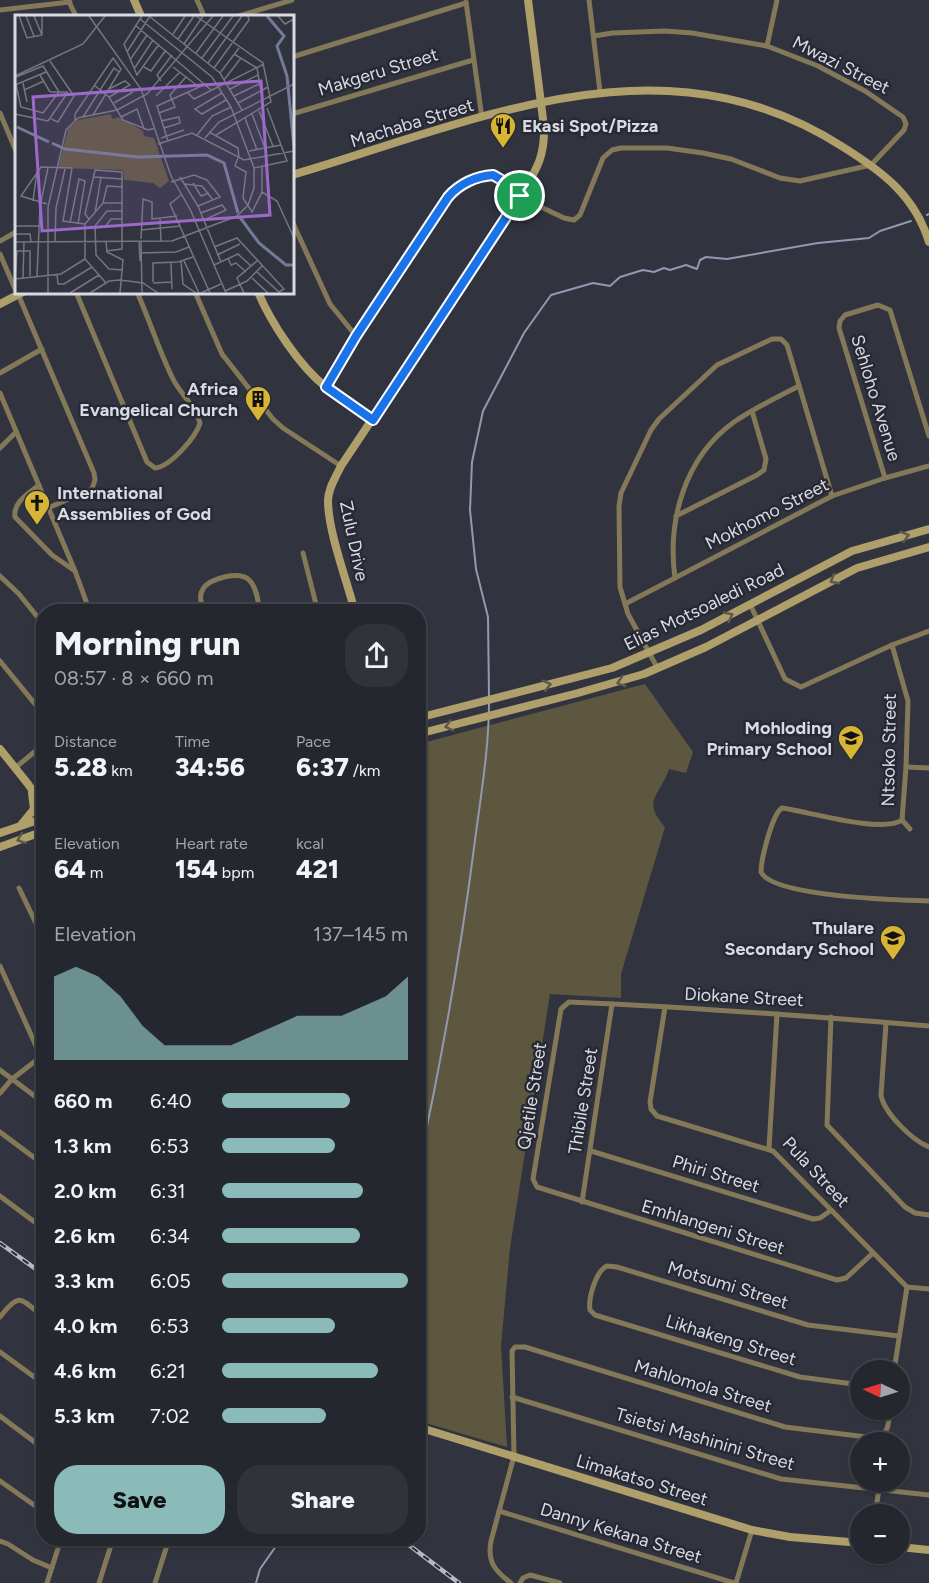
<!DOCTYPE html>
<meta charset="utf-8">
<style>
body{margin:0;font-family:Figtree,sans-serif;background:#31333b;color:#f1f3f6;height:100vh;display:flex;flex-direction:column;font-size:22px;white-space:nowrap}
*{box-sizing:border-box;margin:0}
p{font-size:20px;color:#a3a5aa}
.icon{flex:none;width:33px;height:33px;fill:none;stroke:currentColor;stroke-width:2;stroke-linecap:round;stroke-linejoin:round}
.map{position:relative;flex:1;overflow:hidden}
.side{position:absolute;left:36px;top:604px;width:390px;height:942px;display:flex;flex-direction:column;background:#25272f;border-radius:24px;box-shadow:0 2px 4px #0004,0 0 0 2px #42444b}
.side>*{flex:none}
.needle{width:39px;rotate:274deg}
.controls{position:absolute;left:850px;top:1360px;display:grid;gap:12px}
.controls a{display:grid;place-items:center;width:60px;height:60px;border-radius:50%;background:#25272f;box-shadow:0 2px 4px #0004,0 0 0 2px #42444b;font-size:30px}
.pin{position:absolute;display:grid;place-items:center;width:51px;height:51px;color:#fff;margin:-26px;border:3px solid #fff;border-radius:50%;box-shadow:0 2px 6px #0007}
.round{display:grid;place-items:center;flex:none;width:63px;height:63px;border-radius:24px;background:#31333b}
.head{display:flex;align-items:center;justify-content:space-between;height:102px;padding:0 18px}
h1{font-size:33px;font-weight:800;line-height:45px}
.figures{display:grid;grid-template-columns:repeat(3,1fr);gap:9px;height:102px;padding:6px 18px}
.figures div{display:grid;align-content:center}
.figures b{font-size:26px;font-weight:800}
.figures small{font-size:16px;font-weight:400}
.figures p{font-size:16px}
.chart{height:168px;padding:12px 18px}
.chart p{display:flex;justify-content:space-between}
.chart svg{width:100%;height:108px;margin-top:6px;fill:#8bbbb9;opacity:.7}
.action{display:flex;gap:12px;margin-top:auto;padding:12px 18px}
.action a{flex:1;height:69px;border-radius:24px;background:#8bbbb9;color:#111;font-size:24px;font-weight:800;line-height:69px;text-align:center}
.action a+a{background:#31333b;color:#f1f3f6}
ul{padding:0 18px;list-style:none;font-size:20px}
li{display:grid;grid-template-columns:96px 72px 1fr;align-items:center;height:45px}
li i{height:15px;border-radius:8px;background:#8bbbb9}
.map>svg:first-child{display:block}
</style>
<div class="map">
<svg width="929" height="1583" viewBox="0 0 929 1583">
<rect width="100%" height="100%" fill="#31343f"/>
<path fill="#5e573f" d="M 645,684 L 693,752 L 686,773 L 669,769 C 660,796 641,800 665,827 L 621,974 L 621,998 L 550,994 L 510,1248 L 501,1346 L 507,1447 L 419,1421 L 419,744 Z"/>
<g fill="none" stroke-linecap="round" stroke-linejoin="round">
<g stroke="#9298af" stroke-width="2">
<polyline points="927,215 929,214"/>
<polyline points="489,697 488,617 476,569 470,510 472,462 483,411 524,333 551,295 593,283 610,286 620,277 643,270 654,272 664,268 670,270 686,265 697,269 700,260 706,257 727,259 818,243 869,238 880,231 911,221"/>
<path d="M 418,1169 C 441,1063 460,956 474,848 C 480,800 489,751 489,702"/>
<polyline points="256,1583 260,1569 281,1539"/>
</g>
<g stroke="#837959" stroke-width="5">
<polyline points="197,0 204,16"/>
<polyline points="589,0 600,92"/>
<polyline points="69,2 76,16"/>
<polyline points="466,2 482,118"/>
<polyline points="0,10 70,2"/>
<polyline points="239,16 292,0"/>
<polyline points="767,46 777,0"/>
<polyline points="292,57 466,3"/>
<polyline points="0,113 16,151"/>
<polyline points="292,114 473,60"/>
<polyline points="520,197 564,218 574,220 580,215 603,158 612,150 621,148 667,148 703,153 731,159 780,178 800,181 871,165 904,130 906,124 903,117 865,91 818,66 767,46 692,33 665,31 612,33 594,36"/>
<polyline points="292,221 330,304 356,336"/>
<polyline points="0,241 16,232"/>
<polyline points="0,254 16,291"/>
<path d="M 76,292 L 147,462 L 155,468 C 170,467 196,437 200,423 C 196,406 181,395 173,379 C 159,351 150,321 137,292"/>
<polyline points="195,292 222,354 273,419 283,428 341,466"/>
<polyline points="18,294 94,473 95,480 92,489 48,508"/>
<polyline points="0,373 42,349"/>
<polyline points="325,387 356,336 455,189 481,177 493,175 522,192"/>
<polyline points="0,393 75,571 90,612"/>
<polyline points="0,448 16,432"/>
<polyline points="885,478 839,328 840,321 845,315 878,305 890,310 929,436"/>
<path d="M 39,485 C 28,494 13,502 15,517 L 52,555 L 75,571"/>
<polyline points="676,516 757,475 764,470 766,459 752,411"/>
<polyline points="303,553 318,612"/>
<polyline points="0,576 19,594 44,625"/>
<path d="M 675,578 C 667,520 685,457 734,422 C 755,408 777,397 799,386"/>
<polyline points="625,604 832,496 885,478 929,466"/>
<polyline points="750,604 785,679 801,687 892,645 929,631"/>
<path d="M 107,612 C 121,607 136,599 147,612"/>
<path d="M 204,612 C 202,604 198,596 203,589 C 209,578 241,570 250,581 C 257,588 258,602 260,612"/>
<path d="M 892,645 L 908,701 L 906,767 L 902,820 C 882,834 806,811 782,808 C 772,814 761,860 761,872 C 773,897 900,900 929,901"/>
<polyline points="0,661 44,715"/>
<polyline points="658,669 628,614 620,587 619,506 621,493 651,430 659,419 717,365 772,339 781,339 787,345 832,496"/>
<polyline points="906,767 929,768"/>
<polyline points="15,768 44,744"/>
<polyline points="902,820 910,829"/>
<polyline points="19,888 44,940"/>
<polyline points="0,966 41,1057"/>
<polyline points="665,1007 650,1102 651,1109 657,1116 773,1151 907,1287 929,1289"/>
<polyline points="831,1017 827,1125 905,1207 915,1213 929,1215"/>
<path d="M 886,1023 L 881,1095 C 884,1113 912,1140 929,1147"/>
<polyline points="0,1070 44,1103"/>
<polyline points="0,1093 12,1079 42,1056"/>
<polyline points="0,1132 44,1165"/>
<polyline points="769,1148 777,1014"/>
<polyline points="591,1151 813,1219 820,1218 830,1211"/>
<polyline points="0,1196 44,1229"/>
<polyline points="582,1202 612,1004"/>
<path d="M 873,1253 L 846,1278 L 837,1280 L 537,1187 L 533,1179 L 561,1009 L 569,1002 C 689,1007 809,1016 929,1026"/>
<path d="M 0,1317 C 20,1291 20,1299 44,1317"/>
<polyline points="0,1352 44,1384"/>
<polyline points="894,1371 907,1287"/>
<path d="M 861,1385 L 800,1377 L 595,1315 L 590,1310 C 588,1298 596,1271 607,1266 L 617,1267 L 808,1325 L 899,1336"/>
<polyline points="512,1397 781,1479 929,1495"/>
<polyline points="0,1416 44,1449"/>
<polyline points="0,1481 44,1512"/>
<polyline points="499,1511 734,1583"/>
<polyline points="875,1515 879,1489"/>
<polyline points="0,1541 8,1544 33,1560 52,1568"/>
<polyline points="47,1583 61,1539"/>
<polyline points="99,1583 113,1539"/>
<polyline points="155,1583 169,1539"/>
<path d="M 511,1583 C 495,1571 487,1562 491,1541 L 514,1456 L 512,1351 L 515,1347 L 525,1347 L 785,1427 L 875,1438 C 890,1434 888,1423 890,1410"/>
<polyline points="520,1583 523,1578 530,1575 560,1583"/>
<polyline points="736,1583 752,1530"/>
</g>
<g stroke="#af9f6b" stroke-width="8">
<polyline points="134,0 141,16"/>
<path d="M 292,175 C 477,121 662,31 843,147 C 883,172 915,196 929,242"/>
<path d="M 258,292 C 271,323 300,367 326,387 C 341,399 358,408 373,420"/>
<polyline points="0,304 23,292"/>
<path d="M 355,612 C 347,581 328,531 328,501 C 328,488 336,477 341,466 L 518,200 C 534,173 545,160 544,127 L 528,0"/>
<polyline points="418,718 612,668 701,630 852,551 929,529"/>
<polyline points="418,734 578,693 644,674 706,647 857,568 929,547"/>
<polyline points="0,749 28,784 44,807"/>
<polyline points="21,825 34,809 32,793"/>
<polyline points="0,833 44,818"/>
<polyline points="0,847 44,831"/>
<polyline points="418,1427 752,1530 790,1537 861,1543"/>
<polyline points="900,1547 929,1550"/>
</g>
<g stroke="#b8bac2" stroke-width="4.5">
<g id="rail">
<polyline points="0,1243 44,1275"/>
<polyline points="401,1539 459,1583"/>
</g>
</g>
<use href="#rail" stroke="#272a35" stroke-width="2" stroke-dasharray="7" stroke-linecap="butt"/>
</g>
<defs><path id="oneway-chevron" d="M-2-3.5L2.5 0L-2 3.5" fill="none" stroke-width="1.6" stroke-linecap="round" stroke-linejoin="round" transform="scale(1.5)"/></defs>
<g stroke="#5d594b">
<use href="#oneway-chevron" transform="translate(905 536) rotate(-16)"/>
<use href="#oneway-chevron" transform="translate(834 580) rotate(152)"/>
<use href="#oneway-chevron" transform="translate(729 616) rotate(-27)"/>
<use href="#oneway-chevron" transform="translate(621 682) rotate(163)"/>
<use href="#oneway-chevron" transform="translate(547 685) rotate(-14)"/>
<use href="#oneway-chevron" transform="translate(449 726) rotate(166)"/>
<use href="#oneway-chevron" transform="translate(21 839) rotate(160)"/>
</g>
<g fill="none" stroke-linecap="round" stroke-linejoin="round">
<g stroke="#fff" stroke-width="12">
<path id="route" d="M 493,175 L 522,192 L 520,196 L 373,420 L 326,387 L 356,336 L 448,197 C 459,184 476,176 493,175 Z"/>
</g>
<use href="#route" stroke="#1a73e8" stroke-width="8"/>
</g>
<defs>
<g id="restaurant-pin" transform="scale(1.35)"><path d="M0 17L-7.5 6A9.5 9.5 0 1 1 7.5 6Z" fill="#d7b434" stroke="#272a35"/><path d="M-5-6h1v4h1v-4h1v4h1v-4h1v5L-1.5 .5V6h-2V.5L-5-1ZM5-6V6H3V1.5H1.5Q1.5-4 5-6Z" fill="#111"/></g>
<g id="building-pin" transform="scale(1.35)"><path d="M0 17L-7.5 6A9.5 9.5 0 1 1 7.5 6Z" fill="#d7b434" stroke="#272a35"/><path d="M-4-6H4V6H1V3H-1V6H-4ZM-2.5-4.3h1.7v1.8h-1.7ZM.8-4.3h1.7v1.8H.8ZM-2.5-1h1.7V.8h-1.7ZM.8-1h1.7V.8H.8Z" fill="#111"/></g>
<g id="church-pin" transform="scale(1.35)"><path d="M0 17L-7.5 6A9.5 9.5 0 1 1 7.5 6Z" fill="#d7b434" stroke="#272a35"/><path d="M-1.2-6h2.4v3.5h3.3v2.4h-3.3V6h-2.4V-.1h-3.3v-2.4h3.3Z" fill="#111"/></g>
<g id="school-pin" transform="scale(1.35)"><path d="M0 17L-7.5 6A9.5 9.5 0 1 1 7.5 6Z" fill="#d7b434" stroke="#272a35"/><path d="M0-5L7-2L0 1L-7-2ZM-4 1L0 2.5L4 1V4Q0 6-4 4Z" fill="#111"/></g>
</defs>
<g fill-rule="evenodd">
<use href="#restaurant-pin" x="503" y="126"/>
<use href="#building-pin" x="258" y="399"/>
<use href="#church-pin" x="37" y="503"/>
<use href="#school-pin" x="851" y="738"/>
<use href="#school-pin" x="893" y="938"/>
</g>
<g text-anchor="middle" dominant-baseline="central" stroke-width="5" stroke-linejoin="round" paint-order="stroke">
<g font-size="18" fill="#d9dbe2" stroke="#272a35">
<text transform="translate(841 65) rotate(27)">Mwazi Street</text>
<text transform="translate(378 72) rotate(-17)">Makgeru Street</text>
<text transform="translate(412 123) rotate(-17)">Machaba Street</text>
<text transform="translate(876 398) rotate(73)">Sehloho Avenue</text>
<text transform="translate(767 514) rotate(-27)">Mokhomo Street</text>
<text transform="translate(354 541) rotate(78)">Zulu Drive</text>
<text transform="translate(704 607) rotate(-26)">Elias Motsoaledi Road</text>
<text transform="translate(889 750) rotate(-89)">Ntsoko Street</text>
<text transform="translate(744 997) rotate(3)">Diokane Street</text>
<text transform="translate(532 1096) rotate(-81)">Qjetile Street</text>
<text transform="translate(583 1101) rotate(-81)">Thibile Street</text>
<text transform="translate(816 1172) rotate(47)">Pula Street</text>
<text transform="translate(716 1174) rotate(17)">Phiri Street</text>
<text transform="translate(713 1227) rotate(17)">Emhlangeni Street</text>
<text transform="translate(728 1285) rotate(17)">Motsumi Street</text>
<text transform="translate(731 1340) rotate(17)">Likhakeng Street</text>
<text transform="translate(703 1386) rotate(17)">Mahlomola Street</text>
<text transform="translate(705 1439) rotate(16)">Tsietsi Mashinini Street</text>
<text transform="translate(642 1480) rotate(17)">Limakatso Street</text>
<text transform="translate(621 1533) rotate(17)">Danny Kekana Street</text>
</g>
<g font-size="18" font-weight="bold" fill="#d9dbe2" stroke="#272a35" text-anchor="end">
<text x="522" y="126" text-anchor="start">Ekasi Spot/Pizza</text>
<text x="238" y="389">Africa<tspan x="238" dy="21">Evangelical Church</tspan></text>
<text x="57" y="493" text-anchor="start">International<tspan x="57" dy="21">Assemblies of God</tspan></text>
<text x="832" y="728">Mohloding<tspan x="832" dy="21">Primary School</tspan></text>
<text x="874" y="928">Thulare<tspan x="874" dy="21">Secondary School</tspan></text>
</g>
</g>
<g transform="translate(15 15)">
<rect width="279" height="279" fill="#31343f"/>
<path d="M 96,99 L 97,104 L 105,102 L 128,116 L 129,121 L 139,123 L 154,166 L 145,173 L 138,168 L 109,165 L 108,155 L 43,153 L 53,114 L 63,105 Z" fill="#5e573f"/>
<path fill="none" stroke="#747b99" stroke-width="3" d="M 252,1 L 269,21 L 262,31 L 272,61 L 279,132M 2,112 L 34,127M 37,128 L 50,134 L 123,142 L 192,140 L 209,148 L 223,198M 224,201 L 244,228 L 271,250 L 279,250"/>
<path fill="none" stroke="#747780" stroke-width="1.5" d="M 4,1 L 12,23 L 27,20M 11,1 L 19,21M 19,1 L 27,20M 74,1 L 126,74 L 156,161 L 175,194 L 211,278M 127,1 L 109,29 L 122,60 L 144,29M 134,1 L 205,58 L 227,95M 181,1 L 248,48 L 256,87 L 201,120M 263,1 L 270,9 L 279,4M 120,10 L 196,75M 158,19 L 170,1M 27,20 L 27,1M 163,24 L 179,1M 169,29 L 188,1M 112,37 L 135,1M 181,38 L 208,1M 219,39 L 242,53 L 246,76M 187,43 L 218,1M 115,45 L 132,20M 35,46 L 59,81 L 43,107 L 36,104M 193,48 L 227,1M 129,52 L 136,56 L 151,35M 158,52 L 184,72M 199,53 L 234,5 L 233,1M 119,54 L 138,25M 205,58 L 224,33M 25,60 L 35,77M 0,61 L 68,29 L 90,1M 209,65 L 226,43M 146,66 L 142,60 L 157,40M 8,68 L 12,87M 0,70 L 31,57M 1,70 L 6,92 L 28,98 L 44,77 L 28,51 L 1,62M 79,70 L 94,82 L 108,105 L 133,115 L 140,113M 215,74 L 243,60M 9,75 L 29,66M 35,77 L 53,77M 173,78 L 179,84 L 249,49M 207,78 L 180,94 L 187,99 L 211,85M 141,81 L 165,57M 219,81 L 244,69M 94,82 L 115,70 L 110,66 L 94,74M 99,88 L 118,77M 223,88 L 253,72M 244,96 L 258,131M 144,98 L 160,92 L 155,80 L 171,62M 0,99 L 33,106M 237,99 L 250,133M 68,102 L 99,53 L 104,57M 106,102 L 122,94 L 129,114M 230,103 L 242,135M 33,106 L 53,77M 60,106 L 60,99 L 98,43 L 106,54 L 78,100M 146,106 L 164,102 L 165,108 L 149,113M 194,117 L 223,133 L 224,143M 182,120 L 197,101 L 216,92M 146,123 L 169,115M 190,123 L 204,107 L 279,69M 153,126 L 142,91 L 191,69M 143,129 L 177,118 L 229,145 L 279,136M 234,136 L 266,130M 223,143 L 220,151 L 231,157 L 228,183 L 237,197 L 247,177 L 247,152M 239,153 L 272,146 L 252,93M 79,162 L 108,164M 165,162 L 183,191 L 206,247M 156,167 L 179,160 L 192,165 L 205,182 L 183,191M 178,168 L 186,181 L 194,178M 170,169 L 187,171 L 198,185M 247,177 L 262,186 L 279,223M 166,180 L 155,189 L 195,278M 18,186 L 22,156M 88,188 L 92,171 L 108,172M 32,189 L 6,181 L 26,152 L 57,153 L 48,206 L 70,209M 108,196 L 92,196 L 80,211 L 81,240 L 94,254 L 108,255M 80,198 L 86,162M 186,198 L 207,190 L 211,195 L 189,205M 74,204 L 70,199 L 80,155 L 107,157 L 107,234 L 91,236M 145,204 L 146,226M 55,208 L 64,164 L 70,166 L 63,209M 0,211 L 24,211M 90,212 L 96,204 L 107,204M 126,215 L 166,211M 0,219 L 15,219 L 16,227M 126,224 L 128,184 L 137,187 L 137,204 L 162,201M 124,226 L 125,246M 126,226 L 127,278M 0,227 L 157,226 L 222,201 L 233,190 L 239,173 L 239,153 L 216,92 L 197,62 L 125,4M 40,227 L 41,193 L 50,154M 91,227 L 92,237 L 108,245 L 105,278M 199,232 L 222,223 L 269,274 L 264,277 L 242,257M 126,238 L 161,237 L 174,232M 202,240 L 225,229M 213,243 L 216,250 L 221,248 L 231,257M 166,246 L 168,269 L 181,278M 169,246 L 184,278M 156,248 L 157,274M 199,250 L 223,239 L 236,251M 42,259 L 43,269 L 49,269 L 77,252M 22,261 L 25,191 L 33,153M 8,263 L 9,227M 237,263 L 253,278M 0,264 L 46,259 L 70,244M 0,264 L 2,236 L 15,236 L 15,261M 138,267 L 138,248 L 163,247 L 178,242M 91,268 L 70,244 L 70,209 L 88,188 L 108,188M 138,268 L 157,267M 210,276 L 232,266 L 247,251M 33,278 L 33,192 L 51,115 L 63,103 L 102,95 L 132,79 L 198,1M 55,278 L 84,260M 75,278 L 94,266 L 105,265 L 128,268 L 143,278M 186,278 L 206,269M 229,278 L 222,263 L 242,246"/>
<path fill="#9c69cb" fill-opacity="0.15" stroke="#9c69cb" stroke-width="3" d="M 246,66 L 255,200 L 27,216 L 18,82 Z"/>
<rect width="279" height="279" fill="none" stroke="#d9dbe2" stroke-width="3"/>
</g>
</svg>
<div class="controls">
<a><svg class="needle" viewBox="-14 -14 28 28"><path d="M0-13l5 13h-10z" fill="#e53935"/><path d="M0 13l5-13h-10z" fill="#a3a5aa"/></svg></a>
<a>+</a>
<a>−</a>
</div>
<div class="pin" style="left:520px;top:196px;background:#1e9e55"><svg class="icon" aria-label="arrive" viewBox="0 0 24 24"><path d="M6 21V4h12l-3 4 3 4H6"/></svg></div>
<section class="side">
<div class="head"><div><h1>Morning run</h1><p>08:57 · 8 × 660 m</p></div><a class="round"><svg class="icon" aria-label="share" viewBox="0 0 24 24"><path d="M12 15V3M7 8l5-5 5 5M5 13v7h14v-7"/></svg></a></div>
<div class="figures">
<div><p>Distance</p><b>5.28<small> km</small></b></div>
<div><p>Time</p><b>34:56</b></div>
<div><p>Pace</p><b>6:37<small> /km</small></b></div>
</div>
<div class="figures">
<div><p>Elevation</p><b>64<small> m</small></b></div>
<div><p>Heart rate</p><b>154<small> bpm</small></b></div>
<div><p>kcal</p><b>421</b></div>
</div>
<div class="chart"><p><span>Elevation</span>137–145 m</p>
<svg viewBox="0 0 160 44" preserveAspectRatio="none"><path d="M0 44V10L10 6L20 10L30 18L40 30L50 38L60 38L70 38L80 38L90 34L100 30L110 26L120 26L130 26L140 22L150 18L160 10V44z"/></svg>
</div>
<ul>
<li><b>660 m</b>6:40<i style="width:69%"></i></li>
<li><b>1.3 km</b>6:53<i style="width:61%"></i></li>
<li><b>2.0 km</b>6:31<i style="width:76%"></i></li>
<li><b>2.6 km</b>6:34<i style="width:74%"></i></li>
<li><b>3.3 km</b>6:05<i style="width:100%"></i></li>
<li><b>4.0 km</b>6:53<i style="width:61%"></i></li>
<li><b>4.6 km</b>6:21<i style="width:84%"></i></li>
<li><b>5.3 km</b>7:02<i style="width:56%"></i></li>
</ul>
<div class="action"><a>Save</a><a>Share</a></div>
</section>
</div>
